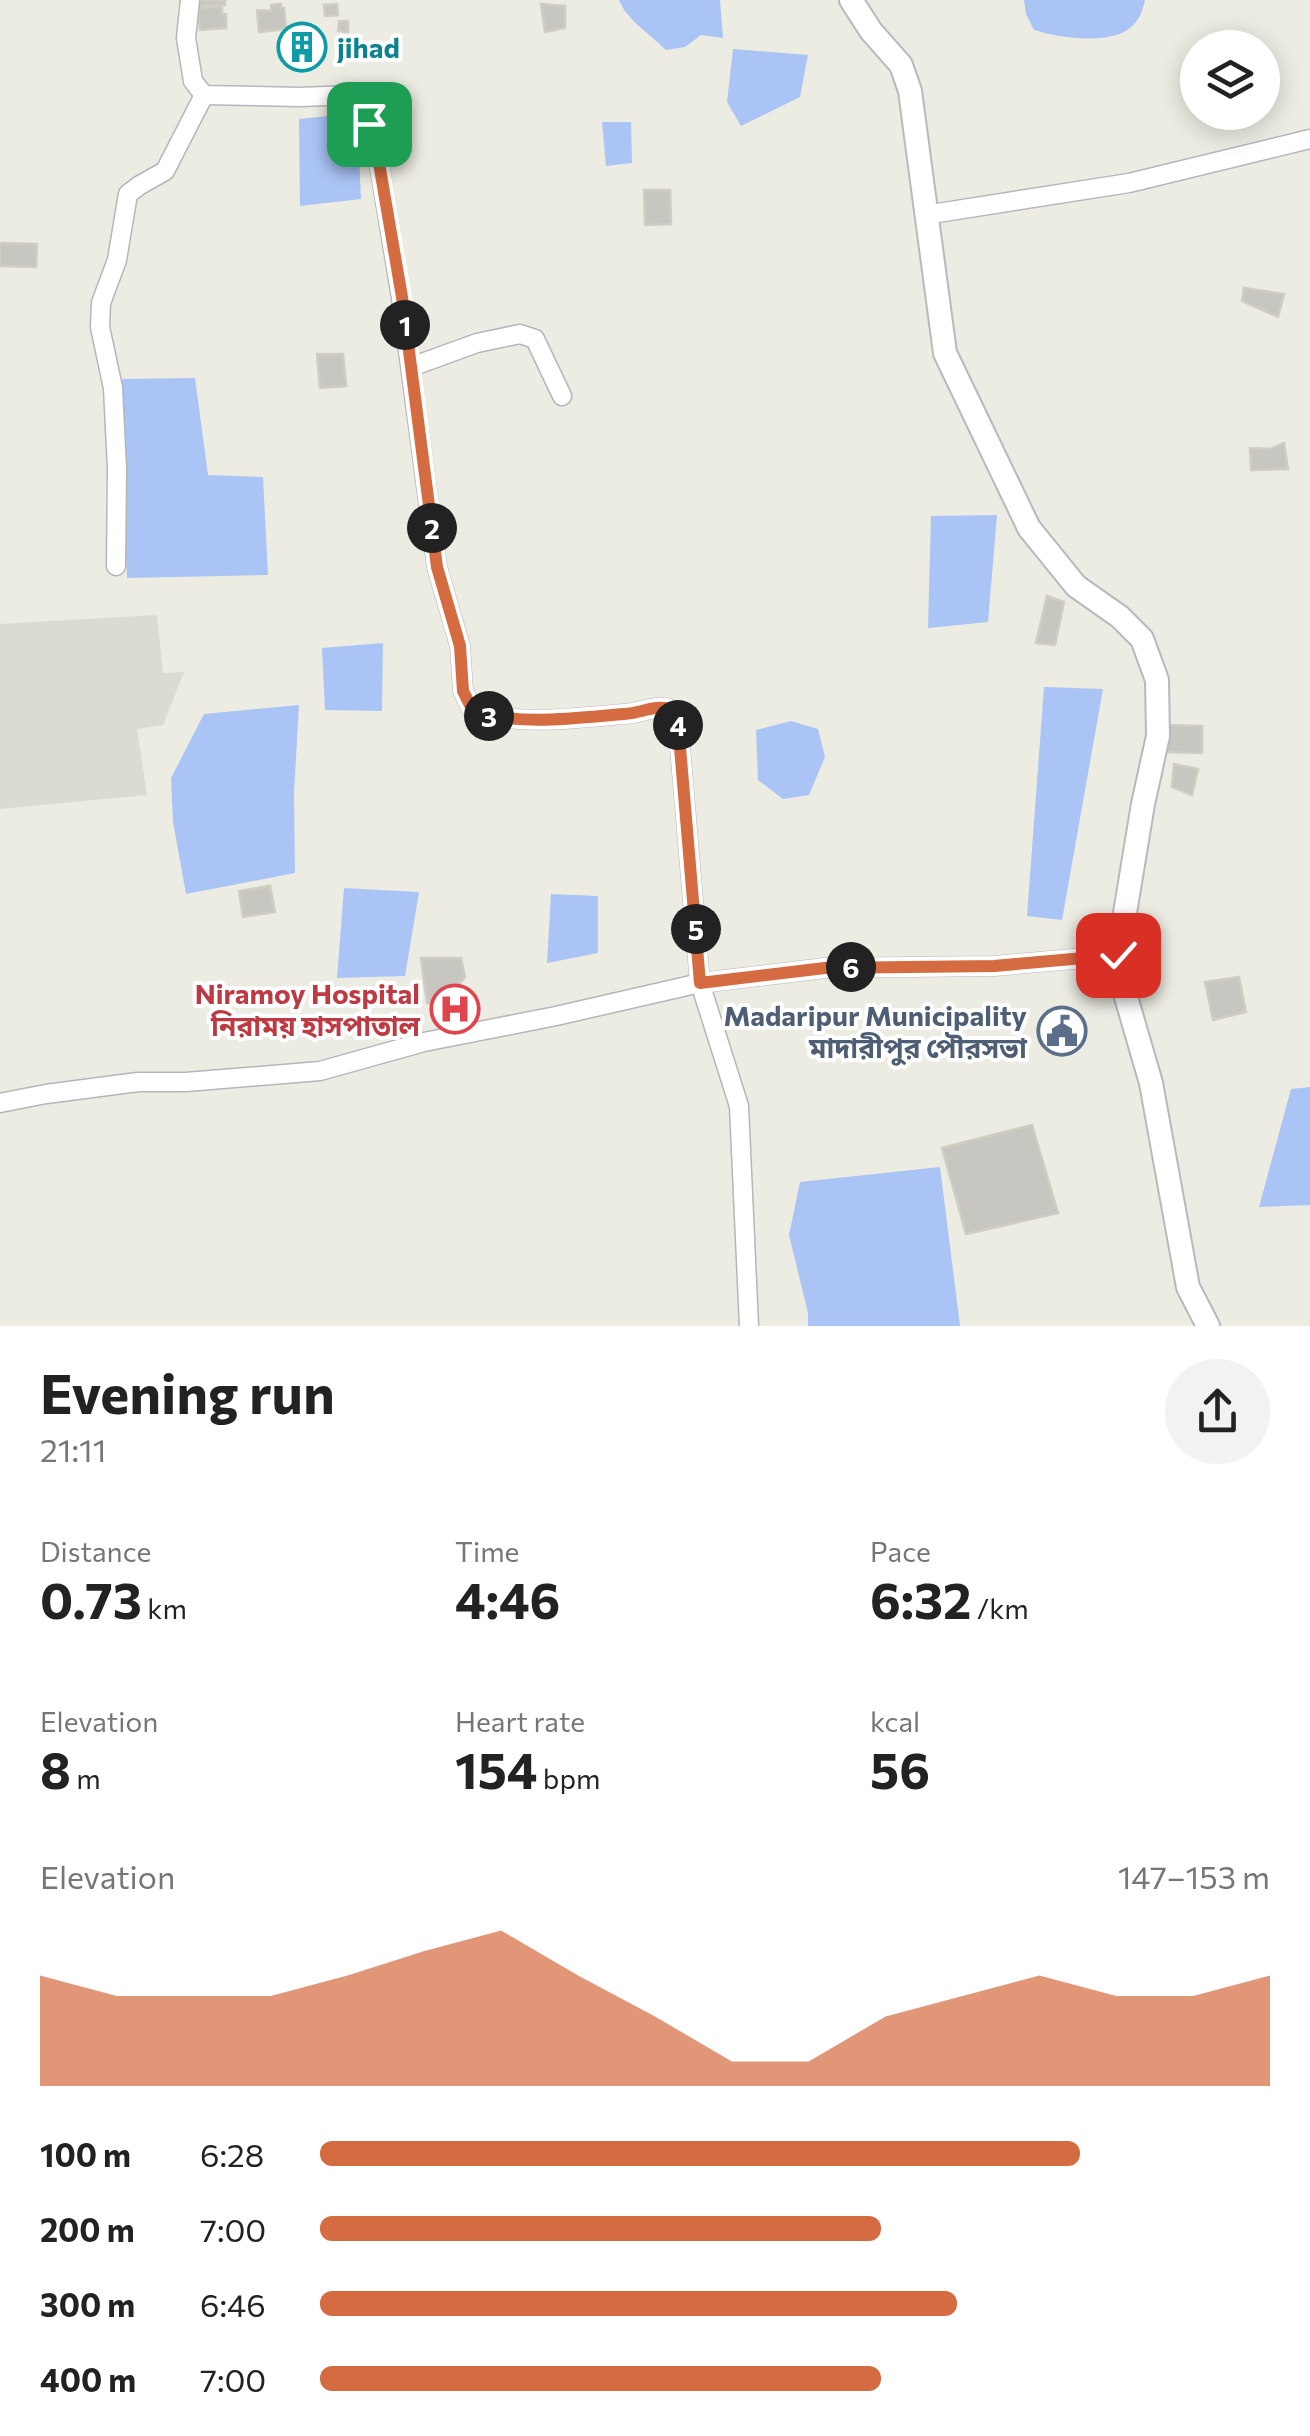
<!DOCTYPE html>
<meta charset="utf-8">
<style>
body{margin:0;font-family:Commissioner,"Noto Sans Bengali",sans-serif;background:#f2f2f2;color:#222;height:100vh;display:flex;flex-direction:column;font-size:38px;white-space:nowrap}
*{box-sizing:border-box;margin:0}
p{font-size:32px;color:#767676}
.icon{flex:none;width:55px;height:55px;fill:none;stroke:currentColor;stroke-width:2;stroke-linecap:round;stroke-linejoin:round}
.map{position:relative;height:1326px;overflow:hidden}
.details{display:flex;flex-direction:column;background:#fff;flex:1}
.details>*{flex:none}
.buttons{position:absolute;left:1180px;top:30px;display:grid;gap:20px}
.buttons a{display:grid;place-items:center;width:100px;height:100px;border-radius:50%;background:#fff;box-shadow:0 5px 25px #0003;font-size:50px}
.pin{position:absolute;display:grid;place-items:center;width:85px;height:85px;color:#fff;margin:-42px;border-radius:20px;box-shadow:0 5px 15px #0006}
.km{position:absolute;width:50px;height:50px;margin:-25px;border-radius:50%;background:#222;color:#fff;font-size:28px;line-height:50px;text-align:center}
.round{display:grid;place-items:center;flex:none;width:105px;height:105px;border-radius:52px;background:#f2f2f2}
.head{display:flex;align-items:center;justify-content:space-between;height:170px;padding:0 40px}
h1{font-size:55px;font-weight:700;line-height:75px}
.metrics{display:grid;grid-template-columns:repeat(3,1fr);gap:15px;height:170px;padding:10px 40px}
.metrics div{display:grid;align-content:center}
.metrics b{font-size:50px;font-weight:700}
.metrics small{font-size:28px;font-weight:400}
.metrics p{font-size:28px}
.chart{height:280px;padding:20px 40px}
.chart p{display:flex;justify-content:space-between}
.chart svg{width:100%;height:180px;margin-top:10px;fill:#d56b40;opacity:.7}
ul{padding:0 40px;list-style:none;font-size:32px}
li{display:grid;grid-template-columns:160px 120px 1fr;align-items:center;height:75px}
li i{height:25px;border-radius:12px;background:#d56b40}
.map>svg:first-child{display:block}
</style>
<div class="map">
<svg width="1310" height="1326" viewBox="0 0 1310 1326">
<rect width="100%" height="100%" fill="#ecece3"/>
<polygon fill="#dbdbd1" points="157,615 163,673 184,672 163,725 137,729 147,795 0,809 0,624"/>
<g fill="#aac4f5">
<path d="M 619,0 L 720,0 L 723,38 L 701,35 L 685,47 L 666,50 C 651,35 626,19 619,0 Z"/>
<path d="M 1024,0 L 1145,0 C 1143,10 1139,21 1130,28 C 1109,45 1059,38 1034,30 L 1026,14 Z"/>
<polygon points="733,49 808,55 800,97 741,126 727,102"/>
<polygon points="357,113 361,199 300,206 299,119"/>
<polygon points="602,122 631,122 632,163 606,166"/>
<polygon points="195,378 208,475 263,477 268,575 127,578 119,379"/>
<polygon points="997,515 988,622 928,628 931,516"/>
<polygon points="383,643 382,711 325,710 322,648"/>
<polygon points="1044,687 1103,689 1062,920 1027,916"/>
<polygon points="299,705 294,793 295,873 186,894 173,822 171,778 204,714"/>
<polygon points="791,721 818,729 825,757 809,795 783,799 758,780 756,730"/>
<polygon points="344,888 419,892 405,976 337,978"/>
<polygon points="551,894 598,896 598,953 547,963"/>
<polygon points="1310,1087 1310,1205 1259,1207 1291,1089"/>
<polygon points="940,1167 960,1326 808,1326 808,1313 789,1235 800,1182"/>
</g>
<g fill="#c7c6c0" stroke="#d0cec2" stroke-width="2.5">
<polygon points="196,0 225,0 225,5 196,6"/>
<polygon points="281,4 281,8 284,8 286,29 259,32 257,10 271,11 271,5"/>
<polygon points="337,4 338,15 325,16 324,5"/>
<polygon points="541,4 565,6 565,28 545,32"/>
<polygon points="222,7 222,14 226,14 226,28 200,30 198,8"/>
<polygon points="339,21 348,21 348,32 338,31"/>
<polygon points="644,190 670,190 671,224 645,225"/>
<polygon points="0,243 37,244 36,267 0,266"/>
<polygon points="1244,288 1284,294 1278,317 1242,301"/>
<polygon points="317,354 343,354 346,386 320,388"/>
<polygon points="1284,443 1288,469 1251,470 1250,448 1270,449"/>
<polygon points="1047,596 1064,602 1055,645 1036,643"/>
<polygon points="1163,725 1202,726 1202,753 1164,752"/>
<polygon points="1174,764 1198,769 1192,795 1172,787"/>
<polygon points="270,886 275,912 243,917 239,891"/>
<polygon points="421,958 461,958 465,977 454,990 445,992 442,1003 427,1003"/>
<polygon points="1239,977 1246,1012 1213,1020 1205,982"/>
<polygon points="1032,1125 1058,1213 966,1234 942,1148"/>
</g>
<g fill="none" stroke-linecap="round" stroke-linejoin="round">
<g stroke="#b5b6bb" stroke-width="21">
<g id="street">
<path d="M 190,0 L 186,38 L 193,81 L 204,95 L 299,97 L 354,95 L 366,103 L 369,124 L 374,134 L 401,297 L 437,567 L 460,646 L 463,691 L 473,711 C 517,726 577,718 624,714 C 644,713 658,702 677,712 L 700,983 L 739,1106 L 749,1326"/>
<polyline points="925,215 1129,183 1310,139"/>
<polyline points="411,367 477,343 520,334 535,339 562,396"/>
<polyline points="116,566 117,469 113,388 100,327 101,303 117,260 128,194 140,185 165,171 204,95"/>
<polyline points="0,1103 46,1094 138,1082 186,1082 320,1071 424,1042 556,1016 700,983 825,968 994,966 1118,955"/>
</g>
</g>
<g stroke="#b8b9bf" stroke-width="26">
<polyline id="secondary" points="851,0 871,31 901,65 910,91 945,353 1029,528 1076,586 1120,617 1142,639 1157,680 1158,736 1143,804 1118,955 1119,973 1151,1083 1188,1287 1208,1326"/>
</g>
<use href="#street" stroke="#fff" stroke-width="18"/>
<use href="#secondary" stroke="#fff" stroke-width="22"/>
</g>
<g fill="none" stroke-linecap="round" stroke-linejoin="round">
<g stroke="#fff" stroke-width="20">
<path id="route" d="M 369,124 L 374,134 L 402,297 L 437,567 L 460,646 L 463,691 L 473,711 C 518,726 577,718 624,714 C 644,713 658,702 677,712 L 700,983 L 825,968 L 994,966 L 1118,955"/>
</g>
<use href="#route" stroke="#d56b40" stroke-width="12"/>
</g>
<defs>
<g id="building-ring" transform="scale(2.5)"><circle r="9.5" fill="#fff" stroke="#0f9aa8" stroke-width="1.5"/><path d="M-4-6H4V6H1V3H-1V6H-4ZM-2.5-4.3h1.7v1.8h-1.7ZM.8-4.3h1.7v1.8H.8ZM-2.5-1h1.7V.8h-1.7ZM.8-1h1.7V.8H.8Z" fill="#0f9aa8"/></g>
<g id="hospital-ring" transform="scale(2.5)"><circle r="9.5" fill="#fff" stroke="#e0444e" stroke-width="1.5"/><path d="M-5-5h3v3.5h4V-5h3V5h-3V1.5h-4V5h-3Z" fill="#e0444e"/></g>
<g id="civic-ring" transform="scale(2.5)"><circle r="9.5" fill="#fff" stroke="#5c6f8a" stroke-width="1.5"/><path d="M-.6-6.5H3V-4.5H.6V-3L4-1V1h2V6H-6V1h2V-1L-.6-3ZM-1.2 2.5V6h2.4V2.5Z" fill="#5c6f8a"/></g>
</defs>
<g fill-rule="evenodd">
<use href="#building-ring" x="302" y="47"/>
<use href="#hospital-ring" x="455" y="1009"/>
<use href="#civic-ring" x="1062" y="1031"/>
</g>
<g text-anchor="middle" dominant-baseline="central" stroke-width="8" stroke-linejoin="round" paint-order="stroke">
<g font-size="28" font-weight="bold" fill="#0d838f" stroke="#fff" text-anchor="start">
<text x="337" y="47">jihad</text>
</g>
<g font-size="28" font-weight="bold" fill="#be3a42" stroke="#fff" text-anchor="end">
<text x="420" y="993">Niramoy Hospital<tspan x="420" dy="32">নিরাময় হাসপাতাল</tspan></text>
</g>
<g font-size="28" font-weight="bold" fill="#4e5e75" stroke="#fff" text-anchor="end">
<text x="1027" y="1015">Madaripur Municipality<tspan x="1027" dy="32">মাদারীপুর পৌরসভা</tspan></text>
</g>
</g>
</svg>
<div class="buttons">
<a><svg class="icon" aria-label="layers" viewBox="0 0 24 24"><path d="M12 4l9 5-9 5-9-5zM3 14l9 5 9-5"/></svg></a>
</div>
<div class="pin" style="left:369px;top:124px;background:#1e9e55"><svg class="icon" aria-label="arrive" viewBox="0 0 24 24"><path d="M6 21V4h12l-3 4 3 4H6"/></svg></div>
<div class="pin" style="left:1118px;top:955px;background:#d93025"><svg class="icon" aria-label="check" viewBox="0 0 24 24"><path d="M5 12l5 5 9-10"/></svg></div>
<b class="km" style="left:405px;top:325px">1</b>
<b class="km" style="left:432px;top:528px">2</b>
<b class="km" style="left:489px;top:716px">3</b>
<b class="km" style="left:678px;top:725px">4</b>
<b class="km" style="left:696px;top:929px">5</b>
<b class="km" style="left:851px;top:967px">6</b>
</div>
<section class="details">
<div class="head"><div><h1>Evening run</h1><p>21:11</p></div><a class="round"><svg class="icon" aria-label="share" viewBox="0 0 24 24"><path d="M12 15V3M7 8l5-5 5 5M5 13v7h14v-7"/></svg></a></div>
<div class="metrics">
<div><p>Distance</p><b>0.73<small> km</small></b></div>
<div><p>Time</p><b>4:46</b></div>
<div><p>Pace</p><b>6:32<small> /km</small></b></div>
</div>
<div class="metrics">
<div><p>Elevation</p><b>8<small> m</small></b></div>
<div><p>Heart rate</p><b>154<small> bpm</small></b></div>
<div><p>kcal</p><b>56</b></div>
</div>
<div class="chart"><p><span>Elevation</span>147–153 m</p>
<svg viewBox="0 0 160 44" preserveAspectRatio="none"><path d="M0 44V17L10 22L20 22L30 22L40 17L50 11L60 6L70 17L80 27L90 38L100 38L110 27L120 22L130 17L140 22L150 22L160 17V44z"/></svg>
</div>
<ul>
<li><b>100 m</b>6:28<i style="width:80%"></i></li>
<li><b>200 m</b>7:00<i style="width:59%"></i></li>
<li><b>300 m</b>6:46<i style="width:67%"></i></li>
<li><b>400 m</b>7:00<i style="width:59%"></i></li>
</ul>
</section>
